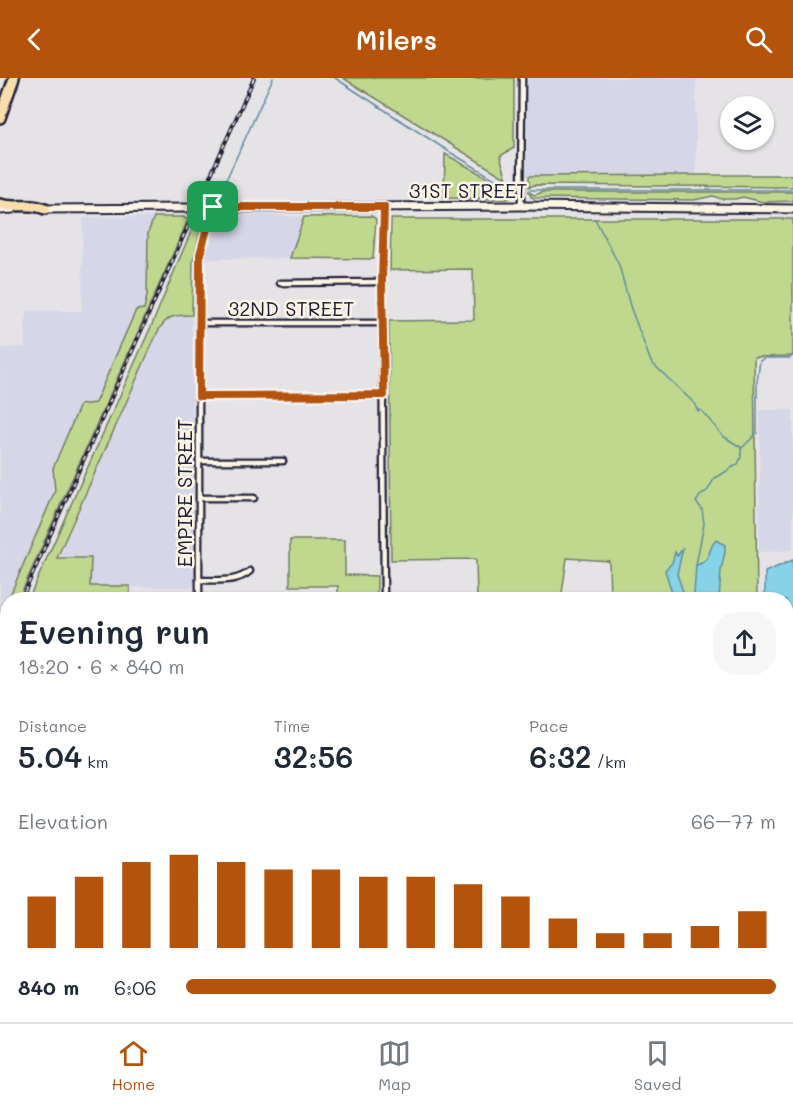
<!DOCTYPE html>
<meta charset="utf-8">
<style>
body{margin:0;font-family:Mali,sans-serif;background:#f6f6f7;color:#1f2937;height:100vh;display:flex;flex-direction:column;font-size:22px;white-space:nowrap}
*{box-sizing:border-box;margin:0}
p{font-size:20px;color:#747a83}
.icon{flex:none;width:33px;height:33px;fill:none;stroke:currentColor;stroke-width:2;stroke-linecap:round;stroke-linejoin:round}
.map{position:relative;flex:1;overflow:hidden}
.panel{position:absolute;left:0px;top:514px;width:794px;height:430px;display:flex;flex-direction:column;background:#fff;border-radius:24px 24px 0 0;box-shadow:0 2px 4px #0004}
.panel>*{flex:none}
.tools{position:absolute;left:720px;top:18px;display:grid;gap:12px}
.tools a{display:grid;place-items:center;width:54px;height:54px;border-radius:50%;background:#fff;box-shadow:0 2px 4px #0004;font-size:30px}
.pin{position:absolute;display:grid;place-items:center;width:51px;height:51px;color:#fff;margin:-26px;border-radius:12px;box-shadow:0 3px 9px #0006}
.round{display:grid;place-items:center;flex:none;width:63px;height:63px;border-radius:24px;background:#f6f6f7}
.head{display:flex;align-items:center;justify-content:space-between;height:102px;padding:0 18px}
h1{font-size:33px;font-weight:600;line-height:45px}
.stats{display:grid;grid-template-columns:repeat(3,1fr);gap:9px;height:102px;padding:6px 18px}
.stats div{display:grid;align-content:center}
.stats b{font-size:30px;font-weight:600}
.stats small{font-size:16px;font-weight:400}
.stats p{font-size:16px}
.chart{height:168px;padding:12px 18px}
.chart p{display:flex;justify-content:space-between}
.chart svg{width:100%;height:108px;margin-top:6px;stroke:#b45309;stroke-width:6}
ul{padding:0 18px;list-style:none;font-size:20px}
li{display:grid;grid-template-columns:96px 72px 1fr;align-items:center;height:45px}
li i{height:15px;border-radius:8px;background:#b45309}
header{display:flex;justify-content:space-between;align-items:center;height:78px;padding:0 18px;background:#b45309;color:#fff;font-size:27px;font-weight:600}
.dock{display:flex;justify-content:space-around;align-items:center;height:84px;border-top:2px solid #e0e1e3;background:#fff;font-size:16px;color:#747a83}
.dock a{display:grid;justify-items:center;gap:3px}
.dock .on{color:#b45309}
.map>svg:first-child{display:block}
</style>
<header><svg class="icon" aria-label="back" viewBox="0 0 24 24"><path d="M15 5l-7 7 7 7"/></svg>Milers<svg class="icon" aria-label="search" viewBox="0 0 24 24"><circle cx="10" cy="10" r="6"/><path d="M15 15l6 6"/></svg></header>
<div class="map">
<svg width="793" height="944" viewBox="0 0 793 944">
<rect width="100%" height="100%" fill="#e5e3e6"/>
<filter id="ink" filterUnits="userSpaceOnUse"><feTurbulence type="fractalNoise" baseFrequency=".0167" numOctaves="2"/><feDisplacementMap in="SourceGraphic" scale="12" xChannelSelector="R" yChannelSelector="G"/><feConvolveMatrix kernelMatrix="1 2 1 2 8 2 1 2 1" color-interpolation-filters="sRGB"/></filter>
<g filter="url(#ink)">
<g fill="#d5d6e7">
<polygon points="528,0 696,0 696,97 526,98"/>
<polygon points="248,136 304,139 290,180 206,181 209,168 223,137"/>
<polygon points="154,139 148,155 147,218 144,231 136,233 95,325 53,389 55,412 0,539 0,270 25,269 26,233 82,233 83,140"/>
<polygon points="175,237 192,237 194,509 90,509 58,482 158,253 163,244"/>
<polygon points="760,332 793,332 793,472 759,474"/>
</g>
<g fill="#c0d88e" stroke="#717d64" stroke-width="1.5">
<polygon points="343,0 514,0 514,70 500,78 507,101"/>
<polygon points="445,76 513,114 510,120 506,121 444,120"/>
<polygon points="696,97 793,97 793,109 534,107 529,109 529,98"/>
<polygon points="529,114 534,117 543,114 793,114 793,123 763,124 743,119 735,121 721,121 713,118 694,122 534,120 531,119"/>
<polygon points="371,138 375,140 376,142 373,181 290,180 304,139"/>
<polygon points="154,139 183,139 188,142 18,522 8,522 55,413 53,390 80,327 95,325 136,232 144,231 147,218 148,155"/>
<path d="M 197,140 L 203,141 L 193,183 L 192,237 C 174,237 168,237 158,253 L 57,480 L 91,480 L 90,508 L 130,508 L 130,522 L 28,522 L 154,242 L 181,177 Z"/>
<polygon points="391,141 793,141 793,278 754,279 757,522 610,522 609,483 567,480 561,522 477,522 476,481 391,482 389,243 474,242 473,191 390,192"/>
<polygon points="290,462 345,462 345,497 377,498 377,522 338,522 338,508 290,508"/>
<polygon points="786,886 793,886 793,944 747,944 746,938 786,938"/>
<rect x="297" y="938" width="48" height="6"/>
</g>
<g fill="#86d2e6" stroke="#5e8ca2" stroke-width="1.5">
<path d="M 716,462 L 725,467 L 725,474 L 721,492 L 719,522 L 674,522 L 665,492 L 672,485 L 675,474 L 677,478 L 683,470 L 677,496 L 685,519 L 689,520 L 694,516 L 696,487 C 713,482 707,471 716,462 Z"/>
<polygon points="793,482 793,649 786,649 786,522 765,522 765,494"/>
<polygon points="793,654 793,766 786,766 786,655"/>
</g>
<g fill="none" stroke-linecap="round" stroke-linejoin="round">
<g stroke="#5e8ca2" stroke-width="1.5">
<polyline points="335,0 448,73 513,112"/>
<polyline points="529,112 793,112"/>
<polyline points="220,115 273,0"/>
<polyline points="595,141 619,187 630,228 651,284 694,325 698,333 701,332 723,358 742,370 757,355 757,304 760,283 765,280 790,280 793,276"/>
<polyline points="696,487 704,446 702,431 696,424 700,418 708,412 714,401 738,386 741,379 741,370"/>
<polyline points="172,941 179,941"/>
<polyline points="179,944 179,938"/>
</g>
<g stroke="#22223b" stroke-width="9">
<g id="street">
<polyline points="521,128 522,0"/>
<polyline points="384,129 382,204 384,522"/>
<polyline points="280,205 382,204"/>
<polyline points="199,245 382,245"/>
<polyline points="199,318 384,317"/>
<polyline points="199,383 283,383"/>
<polyline points="199,420 254,420"/>
<path d="M 199,502 C 216,502 237,505 250,493"/>
<polyline points="199,522 199,187 200,176 213,129"/>
<polyline points="0,618 8,602"/>
<polyline points="0,690 8,690"/>
<polyline points="198,938 198,944"/>
<polyline points="292,938 292,944"/>
<polyline points="91,944 91,938"/>
<polyline points="424,944 424,938"/>
<polyline points="489,944 489,938"/>
</g>
</g>
<g stroke="#22223b" stroke-width="11">
<g id="secondary">
<polyline points="43,131 521,128 793,131"/>
<polyline points="0,132 13,131"/>
<polyline points="0,831 8,831"/>
<polyline points="786,832 793,832"/>
</g>
</g>
<g stroke="#22223b" stroke-width="14">
<g id="highway">
<polyline points="0,40 14,0"/>
<path d="M 0,126 C 15,131 29,124 45,131"/>
</g>
</g>
<use href="#street" stroke="#fcf5e5" stroke-width="4.5"/>
<use href="#secondary" stroke="#fcf5e5" stroke-width="7"/>
<use href="#highway" stroke="#f9deab" stroke-width="9"/>
<g stroke="#22223b" stroke-width="4">
<g id="rail">
<polyline points="21,522 254,0"/>
<polyline points="0,569 8,552"/>
</g>
</g>
<use href="#rail" stroke="#fcf5e5" stroke-width="1.5" stroke-dasharray="4.5" stroke-linecap="butt"/>
</g>
</g>
<g fill="none" stroke-linecap="round" stroke-linejoin="round" filter="url(#ink)">
<g stroke="#fff" stroke-width="12">
<polygon id="route" points="213,129 384,129 382,204 384,317 199,318 200,176"/>
</g>
<use href="#route" stroke="#b45309" stroke-width="8"/>
</g>
<g text-anchor="middle" dominant-baseline="central" stroke-width="5" stroke-linejoin="round" paint-order="stroke">
<g font-size="20" fill="#22223b" stroke="#fcf5e5">
<text x="468" y="112">31ST STREET</text>
<text x="291" y="230">32ND STREET</text>
<text transform="translate(184 415) rotate(-90)">EMPIRE STREET</text>
</g>
</g>
</svg>
<div class="tools">
<a><svg class="icon" aria-label="layers" viewBox="0 0 24 24"><path d="M12 4l9 5-9 5-9-5zM3 14l9 5 9-5"/></svg></a>
</div>
<div class="pin" style="left:213px;top:129px;background:#1e9e55"><svg class="icon" aria-label="arrive" viewBox="0 0 24 24"><path d="M6 21V4h12l-3 4 3 4H6"/></svg></div>
<section class="panel">
<div class="head"><div><h1>Evening run</h1><p>18:20 · 6 × 840 m</p></div><a class="round"><svg class="icon" aria-label="share" viewBox="0 0 24 24"><path d="M12 15V3M7 8l5-5 5 5M5 13v7h14v-7"/></svg></a></div>
<div class="stats">
<div><p>Distance</p><b>5.04<small> km</small></b></div>
<div><p>Time</p><b>32:56</b></div>
<div><p>Pace</p><b>6:32<small> /km</small></b></div>
</div>
<div class="chart"><p><span>Elevation</span>66–77 m</p>
<svg viewBox="0 0 160 44" preserveAspectRatio="none"><path d="M5 44V23M15 44V15M25 44V9M35 44V6M45 44V9M55 44V12M65 44V12M75 44V15M85 44V15M95 44V18M105 44V23M115 44V32M125 44V38M135 44V38M145 44V35M155 44V29"/></svg>
</div>
<ul>
<li><b>840 m</b>6:06<i style="width:100%"></i></li>
</ul>
</section>
</div>
<nav class="dock">
<a class="on"><svg class="icon" aria-label="home" viewBox="0 0 24 24"><path d="M3 11l9-7 9 7M6 9v11h12V9"/></svg>Home</a>
<a><svg class="icon" aria-label="map" viewBox="0 0 24 24"><path d="M3 6l6-2 6 2 6-2v14l-6 2-6-2-6 2zM9 4v14M15 6v14"/></svg>Map</a>
<a><svg class="icon" aria-label="saved" viewBox="0 0 24 24"><path d="M7 4h10v16l-5-4-5 4z"/></svg>Saved</a>
</nav>
